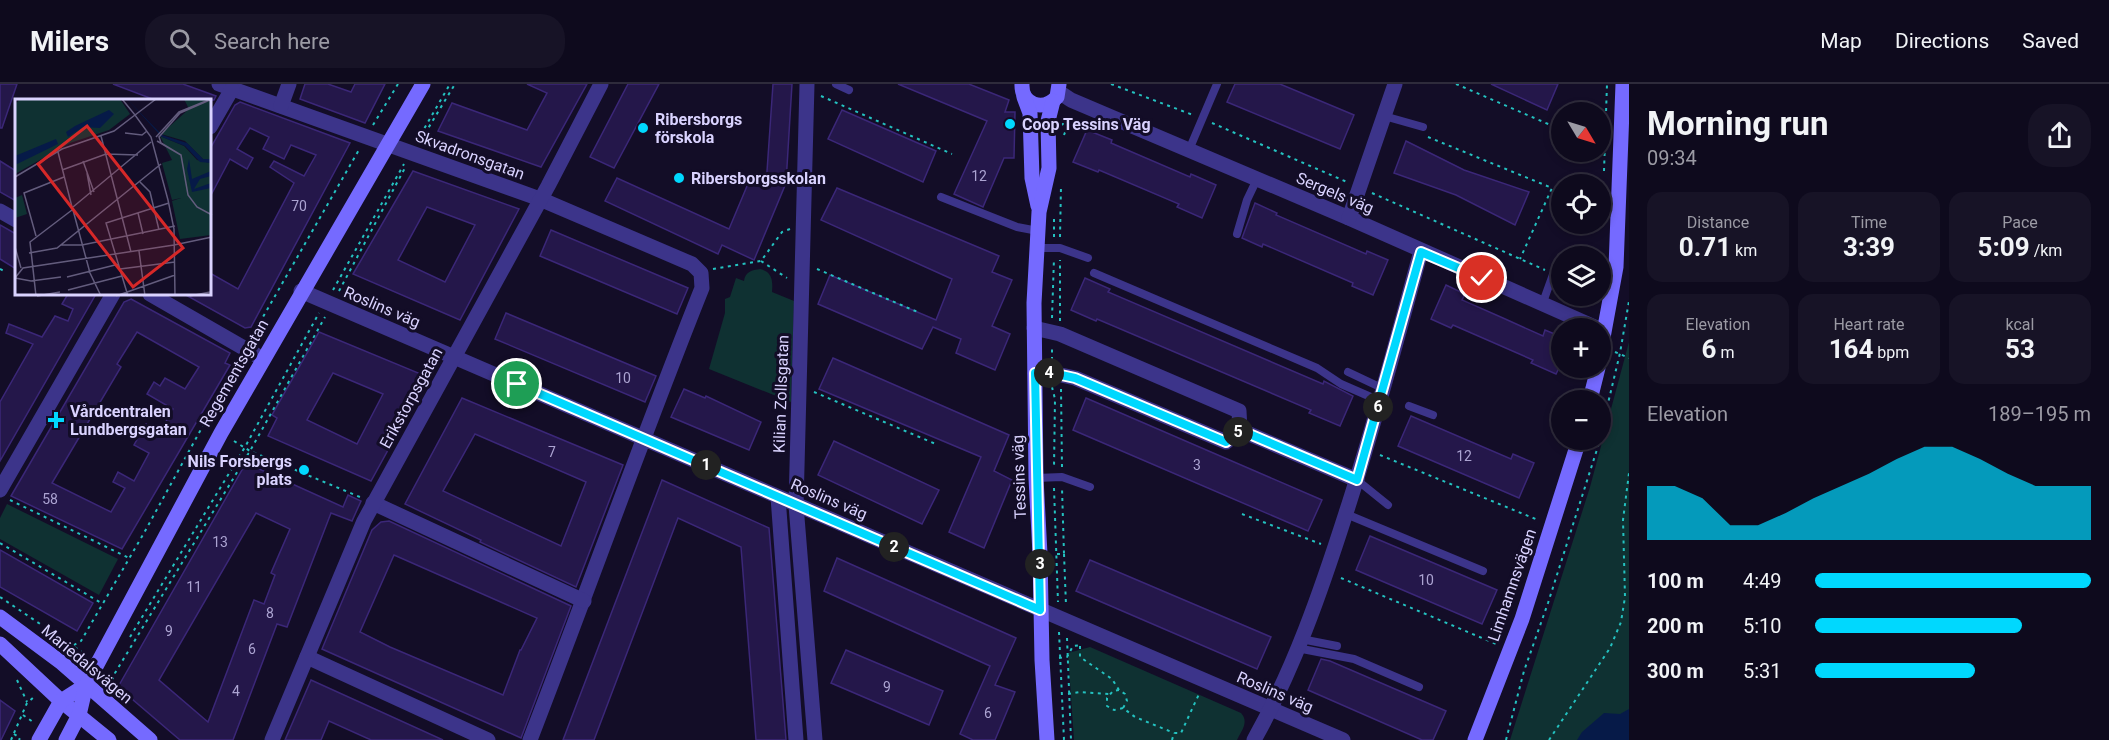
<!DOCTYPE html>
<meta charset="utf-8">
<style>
body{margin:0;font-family:Roboto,sans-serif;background:#171326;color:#f1f3f6;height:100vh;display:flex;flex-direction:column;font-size:22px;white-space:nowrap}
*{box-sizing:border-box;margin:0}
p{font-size:20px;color:#9b9aa4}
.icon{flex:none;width:33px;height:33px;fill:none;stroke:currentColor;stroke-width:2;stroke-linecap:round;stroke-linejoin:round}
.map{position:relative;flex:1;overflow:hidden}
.drawer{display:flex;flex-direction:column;background:#0e0a1d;width:480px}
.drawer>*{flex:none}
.needle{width:39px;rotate:128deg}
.fabs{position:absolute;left:1551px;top:18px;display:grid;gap:12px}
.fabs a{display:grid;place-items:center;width:60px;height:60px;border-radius:50%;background:#0e0a1d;box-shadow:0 3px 9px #0003,0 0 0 2px #2e2b3b;font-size:30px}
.pin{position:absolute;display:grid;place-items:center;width:51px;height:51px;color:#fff;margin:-26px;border:3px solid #fff;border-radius:50%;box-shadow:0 2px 6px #0007}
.km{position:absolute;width:30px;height:30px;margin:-15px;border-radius:50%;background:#222;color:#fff;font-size:16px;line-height:30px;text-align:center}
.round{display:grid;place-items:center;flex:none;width:63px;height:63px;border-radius:24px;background:#171326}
.headline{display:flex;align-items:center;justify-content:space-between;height:102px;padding:0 18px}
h1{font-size:33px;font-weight:700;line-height:45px}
.stats{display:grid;grid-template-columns:repeat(3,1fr);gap:9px;height:102px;padding:6px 18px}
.stats div{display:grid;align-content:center;border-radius:15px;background:#171326;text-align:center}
.stats b{font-size:26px;font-weight:700}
.stats small{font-size:16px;font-weight:400}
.stats p{font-size:16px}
.chart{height:168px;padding:12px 18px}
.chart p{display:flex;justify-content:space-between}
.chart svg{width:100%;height:108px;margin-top:6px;fill:#00d8fe;opacity:.7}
ul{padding:0 18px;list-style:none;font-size:20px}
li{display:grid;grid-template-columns:96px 72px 1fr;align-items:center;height:45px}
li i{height:15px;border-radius:8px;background:#00d8fe}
header{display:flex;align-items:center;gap:36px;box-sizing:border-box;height:84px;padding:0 30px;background:#0e0a1d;border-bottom:2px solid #2e2b3b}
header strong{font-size:28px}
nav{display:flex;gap:33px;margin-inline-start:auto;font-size:21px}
.search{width:420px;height:54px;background:#171326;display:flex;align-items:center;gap:15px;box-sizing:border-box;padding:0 21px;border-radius:24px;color:#9b9aa4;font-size:22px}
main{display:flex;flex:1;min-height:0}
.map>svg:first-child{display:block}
</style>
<header>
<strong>Milers</strong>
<div class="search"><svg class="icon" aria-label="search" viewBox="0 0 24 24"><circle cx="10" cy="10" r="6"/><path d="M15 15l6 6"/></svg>Search here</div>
<nav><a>Map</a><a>Directions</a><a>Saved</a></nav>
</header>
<main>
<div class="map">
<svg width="1629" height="656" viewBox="0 0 1629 656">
<rect width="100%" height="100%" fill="#130d27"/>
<g fill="#0f3132">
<path d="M 760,185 C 772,188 773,196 772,208 L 794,217 L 791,318 L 709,285 L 725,229 L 725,215 L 730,213 L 736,194 L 744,197 C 745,188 752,186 760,185 Z"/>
<polygon points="1629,258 1629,656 1510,656 1590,403"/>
<polygon points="7,420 118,475 99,511 0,455 0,434"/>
<path d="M 1090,563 L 1241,629 C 1249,638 1242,646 1237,656 L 1074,656 L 1068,569 Z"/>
</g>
<polygon fill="#061a48" points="1629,625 1629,656 1577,656 1582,648 1604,629 1620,630"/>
<g fill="#24174a" stroke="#3b2778" stroke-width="1.5" fill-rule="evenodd">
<polygon points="0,0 17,0 2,44 0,44"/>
<polygon points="113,0 183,0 216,12 214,16 155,16"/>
<polygon points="305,0 328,0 351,8 355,0 385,0 365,39 300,15"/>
<polygon points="527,0 587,0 541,83 438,47 452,19 527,46 547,9"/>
<polygon points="628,0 659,0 614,84 590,73"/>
<polygon points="773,0 792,0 786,99 754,176 722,161 718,170 605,117 617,94 729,145 750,95 766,102"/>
<polygon points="898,0 969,0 1009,16 1005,28 1015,28 1014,74 1004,74 983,123 954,110 987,37"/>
<polygon points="1235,0 1280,0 1354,31 1340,65 1227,18"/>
<polygon points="1491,0 1558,0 1547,26"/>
<polygon points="240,18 350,59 251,243 245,244 184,210 210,210 210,189 238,205 294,99 270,83 274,77 304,92 316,71 291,61 284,75 263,65 269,53 250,44 237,65 253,74 247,85 230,75 210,113 210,65 235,21"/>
<polygon points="842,26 936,67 923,98 828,55"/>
<polygon points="1087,46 1112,56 1111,59 1190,93 1191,90 1216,101 1202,134 1177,123 1179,120 1099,86 1098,88 1073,78"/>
<polygon points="1406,57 1464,86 1529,108 1515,141 1456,111 1394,89"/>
<polygon points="0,77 16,87 16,117 0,108"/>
<path d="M 413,87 L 519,125 L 460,236 L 353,190 ZM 427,123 L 475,141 L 445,198 L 398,176 Z"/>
<polygon points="837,104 999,172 992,188 1012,196 992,242 1010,250 995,286 956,269 961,255 933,243 922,265 818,220 830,191 936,236 952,195 821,136"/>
<polygon points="1255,119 1277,129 1276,131 1366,170 1367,167 1388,176 1373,211 1352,202 1353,199 1263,160 1262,163 1242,154"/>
<polygon points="0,141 16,150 16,185 0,175"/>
<polygon points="551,146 688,204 677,230 540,172"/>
<polygon points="1085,194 1110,205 1108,208 1323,300 1324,297 1353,312 1340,342 1309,329 1311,326 1097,235 1096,237 1071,226"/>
<polygon points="1446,201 1465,210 1462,216 1503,234 1543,252 1545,246 1562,253 1562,278 1556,290 1531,279 1533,276 1453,241 1451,244 1431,235"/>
<polygon points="68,210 96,210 0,377 0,318 33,260 6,249 9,240 42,253 55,232 68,237 73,225 62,220"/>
<path d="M 131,215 L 230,269 L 225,279 L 230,281 L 122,465 L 11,412 L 124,218 ZM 137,248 L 199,283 L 185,305 L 165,294 L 160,302 L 154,298 L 147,310 L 173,325 L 160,348 L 146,340 L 134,361 L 149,369 L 134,397 L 118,388 L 113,398 L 125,404 L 111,428 L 52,399 L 121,283 L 117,280 Z"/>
<polygon points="506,229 656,292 645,318 495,255"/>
<path d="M 319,248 L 428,293 L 371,397 L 268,352 L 277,334 L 272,331 ZM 333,289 L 383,310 L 357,360 L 307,336 Z"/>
<polygon points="833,274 1009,351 994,387 1012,396 984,464 949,448 981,373 819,305"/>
<polygon points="684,305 705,314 706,312 761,338 749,366 671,333"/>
<path d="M 462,314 L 623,381 L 576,503 L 480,458 L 481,456 L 405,420 ZM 475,350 L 586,398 L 561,462 L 443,407 Z"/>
<polygon points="1086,314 1322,416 1308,447 1073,346"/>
<polygon points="1411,332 1511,375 1513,370 1534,379 1519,414 1398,362"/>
<polygon points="834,357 939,406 922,440 818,391"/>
<path d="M 246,379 L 343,423 L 348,411 L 361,417 L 352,437 L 331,429 L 287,543 L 277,540 L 233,656 L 180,656 L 118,603 ZM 256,429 L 290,445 L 271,489 L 275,491 L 264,520 L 254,516 L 208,638 L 159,596 Z"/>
<polygon points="662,396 769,444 786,656 756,656 741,463 678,434 594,656 563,656"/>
<path d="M 389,437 L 571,522 L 521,654 L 322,565 L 372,446 L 381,438 ZM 394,471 L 537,534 L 521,566 L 520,566 L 503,611 L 390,563 L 360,548 Z"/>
<polygon points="1370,452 1497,506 1482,540 1356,486"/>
<polygon points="0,466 93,519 77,547 0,503"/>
<polygon points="837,474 1016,554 995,601 1015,608 995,656 973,656 960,650 990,582 824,507"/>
<polygon points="1090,476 1271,553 1257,585 1076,507"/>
<polygon points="846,566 943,607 929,641 831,599"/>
<polygon points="1321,575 1330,577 1446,627 1433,656 1422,656 1308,606"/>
<polygon points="311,596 443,656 371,656 329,637 321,656 285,656"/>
<polygon points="0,616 15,627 1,656 0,656"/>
</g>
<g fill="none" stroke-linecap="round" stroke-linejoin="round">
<g stroke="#24c2c0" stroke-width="2" stroke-dasharray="3 4.5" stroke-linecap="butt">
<polyline points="1111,0 1193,31"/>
<polyline points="1456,0 1562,46"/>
<polyline points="821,12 952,70"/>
<polyline points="1212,39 1347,98"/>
<polyline points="373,41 398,0"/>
<polyline points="1062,41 1070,32"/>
<polyline points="1064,51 1066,46 1076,35"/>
<polyline points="1428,53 1552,104 1520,175"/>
<polyline points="421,56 455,0"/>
<polyline points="417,57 450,0"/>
<polyline points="1604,87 1607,0"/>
<polyline points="1372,109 1545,186"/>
<polyline points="1054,153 1054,135"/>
<polyline points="1060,153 1061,102"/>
<polyline points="761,177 787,194"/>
<polyline points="0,185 4,187"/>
<polyline points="713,185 761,177 782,148 790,145"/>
<polyline points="817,185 920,229"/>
<polyline points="333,206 404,80"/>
<polyline points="339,207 406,82"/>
<polyline points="1052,234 1054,174"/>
<polyline points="1060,237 1060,176"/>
<polyline points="252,252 360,64"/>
<polyline points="1615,268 1629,274"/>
<polyline points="1052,276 1052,264"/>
<polyline points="1052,303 1055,315 1054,383"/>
<polyline points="1061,305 1062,384"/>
<polyline points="814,308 938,361"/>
<polyline points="1600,353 1620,269 1629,217"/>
<polyline points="234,357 250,367 360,413"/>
<polyline points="1380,371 1538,436"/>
<polyline points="1054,404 1058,518"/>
<polyline points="10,416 129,474"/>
<polyline points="1242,430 1321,460"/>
<polyline points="0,459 103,520"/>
<polyline points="1057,470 1064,470 1062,404"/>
<polyline points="1064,470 1066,521"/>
<polyline points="1341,494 1496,560"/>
<polyline points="0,513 85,570"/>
<polyline points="1059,548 1064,656"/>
<polyline points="130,553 245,363 319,229"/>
<polyline points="1067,554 1071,656"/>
<polyline points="1080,562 1080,573 1112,595 1119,606"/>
<polyline points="69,567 74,561 81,557 144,449 238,278"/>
<polyline points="1059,574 1067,573 1073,562 1082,561"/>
<polyline points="17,596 27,618"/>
<polyline points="113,604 112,599 115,589 250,367 325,233"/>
<polyline points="1068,610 1080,608 1110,610"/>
<polyline points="1123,624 1114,626 1107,622 1107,614 1113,607 1119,606 1125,610 1127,617 1123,624 1135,633 1174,649"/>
<polyline points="23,631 33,638"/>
<polyline points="14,650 20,654 19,656"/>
<polyline points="11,656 27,619 35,612"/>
<polyline points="1172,656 1174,649 1181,649 1199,610"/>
<polyline points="1506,656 1524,587 1548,519 1600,356"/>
<polyline points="1549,656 1610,564 1621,538 1625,513 1623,436 1629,389"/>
</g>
<g stroke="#3c348a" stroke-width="8">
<polyline points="836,0 849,6"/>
<polyline points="1384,32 1423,43"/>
<polyline points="1189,66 1217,0"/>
<polyline points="941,113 1017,143 1038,147"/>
<polyline points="1237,150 1247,116 1257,95"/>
<polyline points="1038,164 1060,164 1088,174"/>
<polyline points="1094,189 1317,284 1341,300 1380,317"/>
<polyline points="1542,221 1556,182"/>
<polyline points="1348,288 1384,305"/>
<polyline points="1409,322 1433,331"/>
<polyline points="1036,394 1062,393 1090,403"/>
<polyline points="1357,396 1388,421"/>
<polyline points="1346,430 1483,487"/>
<polyline points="1301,555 1337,562"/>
<polyline points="1297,564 1354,575 1419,603"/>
</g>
<g stroke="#3c348a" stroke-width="15">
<path d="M 219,0 L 540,115 L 692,180 L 701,189 L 702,204 C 642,354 588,506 530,656"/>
<polyline points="807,0 796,421 815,656"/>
<polyline points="1059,8 1071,16 1349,134 1597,244"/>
<polyline points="281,22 289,0"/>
<polyline points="210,43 232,5"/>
<polyline points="0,127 16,136"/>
<polyline points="1349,134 1395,0"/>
<polyline points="301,207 1343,656"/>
<polyline points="150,210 263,275"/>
<polyline points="1034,244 1060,250 1239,327 1240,346"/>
<polyline points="1035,289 1052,289 1075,294 1226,358 1240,346"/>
<polyline points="1240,346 1357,396"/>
<polyline points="0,406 113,210"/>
<polyline points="778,413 796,656"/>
<polyline points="373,419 584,517"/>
<polyline points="307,573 488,656"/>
<polyline points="272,656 364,437 548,102 601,0"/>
<path d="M 1254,656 C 1294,585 1321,507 1346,429 C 1374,343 1397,255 1421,167"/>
</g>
<g stroke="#756aff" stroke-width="15">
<path d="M 1022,0 C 1021,21 1043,28 1057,13 L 1059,0"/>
<polyline points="1024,13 1030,29 1032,94 1038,122"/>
<polyline points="1600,270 1616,183 1623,0"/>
<polyline points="1590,316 1598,284"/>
<polyline points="0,533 62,579 150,656"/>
<polyline points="0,560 61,617 109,656"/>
<polyline points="39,656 61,617 86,601"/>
<polyline points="66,656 79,631 86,601 221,349 423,0"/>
<polyline points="1047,656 1042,576 1040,470 1036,394 1034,219 1039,128 1049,84 1048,37 1053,17"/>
<polyline points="1475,656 1522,535 1579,356"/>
</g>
</g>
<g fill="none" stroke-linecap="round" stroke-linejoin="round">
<g stroke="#fff" stroke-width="12">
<polyline id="route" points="517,300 1040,526 1035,289 1052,289 1075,294 1226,358 1240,346 1357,396 1421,168 1482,194"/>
</g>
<use href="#route" stroke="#00d8fe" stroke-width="8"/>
</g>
<g fill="#00d8fe" stroke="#130d27" stroke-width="2">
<circle cx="1010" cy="40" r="6"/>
<circle cx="643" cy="44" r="6"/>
<circle cx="679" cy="94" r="6"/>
<path d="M53 327h6v6h6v6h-6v6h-6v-6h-6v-6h6z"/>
<circle cx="304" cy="386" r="6"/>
</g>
<g text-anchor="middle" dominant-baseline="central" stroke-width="6" stroke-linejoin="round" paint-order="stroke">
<g font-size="14" fill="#aca4d2">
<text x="979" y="92">12</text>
<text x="299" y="122">70</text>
<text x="623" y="294">10</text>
<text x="552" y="368">7</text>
<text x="1464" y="372">12</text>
<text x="1197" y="381">3</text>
<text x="50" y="415">58</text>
<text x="220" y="458">13</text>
<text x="1426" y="496">10</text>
<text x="194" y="503">11</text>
<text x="270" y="529">8</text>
<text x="169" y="547">9</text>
<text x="252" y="565">6</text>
<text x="887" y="603">9</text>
<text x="236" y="607">4</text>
<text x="988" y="629">6</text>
</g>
<g font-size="16" font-weight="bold" fill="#dad3ff" stroke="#130d27" text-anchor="start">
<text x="655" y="35">Ribersborgs<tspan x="655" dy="18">förskola</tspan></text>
<text x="1022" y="40">Coop Tessins Väg</text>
<text x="691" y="94">Ribersborgsskolan</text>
<text x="70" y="327">Vårdcentralen<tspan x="70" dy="18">Lundbergsgatan</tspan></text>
<text x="292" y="377" text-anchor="end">Nils Forsbergs<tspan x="292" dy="18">plats</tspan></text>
</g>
<g font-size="16" fill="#dad3ff" stroke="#130d27">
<text transform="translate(470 71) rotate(20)">Skvadronsgatan</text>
<text transform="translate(1335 109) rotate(23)">Sergels väg</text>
<text transform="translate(382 223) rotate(23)">Roslins väg</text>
<text transform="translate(234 289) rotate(-60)">Regementsgatan</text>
<text transform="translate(781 310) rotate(-88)">Kilian Zollsgatan</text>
<text transform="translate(411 314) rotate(-61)">Erikstorpsgatan</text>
<text transform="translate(1019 393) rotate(-92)">Tessins väg</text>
<text transform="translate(829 415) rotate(23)">Roslins väg</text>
<text transform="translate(1512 501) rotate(-71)">Limhamnsvägen</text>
<text transform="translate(87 580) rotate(40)">Mariedalsvägen</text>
<text transform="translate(1275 608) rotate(23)">Roslins väg</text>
</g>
</g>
<g transform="translate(15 15)">
<rect width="196" height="196" fill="#130d27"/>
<path d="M 5,0 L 105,0 L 115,15 L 94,31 L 55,44 L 0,75 L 0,5 ZM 169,0 L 196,0 L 196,60 L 188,60 L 170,42 L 146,35 L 174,10 ZM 145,37 L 169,47 L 182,61 L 196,64 L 196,136 L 165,140 L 157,102 L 166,99 L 157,101 L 147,64 L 157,61 ZM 7,96 L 12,115 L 0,119 L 0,99 Z" fill="#0f3132"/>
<path d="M 112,0 L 147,36 L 172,44 L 188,60 L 196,60 L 196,64 L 185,63 L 170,47 L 147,38 ZM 94,11 L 99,15 L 85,29 L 68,28 L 53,38 L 51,33 L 60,27 ZM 41,40 L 43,45 L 0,66 L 0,57 ZM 174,60 L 177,80 L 196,72 L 196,77 L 185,80 L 179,90 L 196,84 L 196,89 L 177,93 L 172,70 Z" fill="#061a48"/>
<path fill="none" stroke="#635c7d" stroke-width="1.5" d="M 107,0 L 120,16 L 141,0M 197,0 L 165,14 L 144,38 L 146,44 L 166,56 L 173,96 L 182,108 L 197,116M 110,34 L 127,36 L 132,32M 86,37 L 116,153M 141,38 L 164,13 L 196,0M 142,42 L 166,56 L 173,96 L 182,108 L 197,116M 43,53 L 57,108M 68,62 L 79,93M 47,71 L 91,55 L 123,56M 72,74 L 76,96M 0,78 L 47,50 L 99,32 L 120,16 L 136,38 L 153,101 L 159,130 L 160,197M 125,83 L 135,93 L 144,131M 58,108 L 136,43M 58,111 L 75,174 L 86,197M 123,114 L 128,135M 21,137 L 9,94 L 49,78M 46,146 L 67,146 L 160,127M 159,146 L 197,138M 0,148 L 6,169M 124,152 L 130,197M 14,154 L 42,149 L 146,65M 105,170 L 160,163M 52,178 L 104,165M 0,179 L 8,169 L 159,146M 0,179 L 16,182 L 46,178M 53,191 L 107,177M 21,197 L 15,143 L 57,111M 22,197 L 45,193M 101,197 L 160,176M 113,197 L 91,124 L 154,104M 175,197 L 195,193"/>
<path fill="#d62828" fill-opacity="0.15" stroke="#d62828" stroke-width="3" d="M 72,27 L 168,149 L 118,188 L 23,65 Z"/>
<rect width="196" height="196" fill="none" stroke="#dad3ff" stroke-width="3"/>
</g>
</svg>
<div class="fabs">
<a><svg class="needle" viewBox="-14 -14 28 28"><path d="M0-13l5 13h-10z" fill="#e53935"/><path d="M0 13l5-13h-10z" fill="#9b9aa4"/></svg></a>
<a><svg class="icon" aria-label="locate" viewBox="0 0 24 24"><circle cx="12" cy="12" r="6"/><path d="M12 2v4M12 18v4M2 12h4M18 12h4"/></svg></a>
<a><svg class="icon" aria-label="layers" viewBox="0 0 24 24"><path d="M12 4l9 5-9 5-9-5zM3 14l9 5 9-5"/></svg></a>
<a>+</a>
<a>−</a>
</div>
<div class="pin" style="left:517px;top:300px;background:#1e9e55"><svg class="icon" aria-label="arrive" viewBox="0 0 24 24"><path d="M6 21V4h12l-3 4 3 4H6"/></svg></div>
<div class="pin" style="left:1482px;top:194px;background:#d93025"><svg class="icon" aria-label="check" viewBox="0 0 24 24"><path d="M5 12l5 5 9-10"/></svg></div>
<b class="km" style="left:706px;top:381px">1</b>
<b class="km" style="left:894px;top:463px">2</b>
<b class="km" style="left:1040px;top:480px">3</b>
<b class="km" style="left:1049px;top:289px">4</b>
<b class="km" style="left:1238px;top:348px">5</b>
<b class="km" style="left:1378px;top:323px">6</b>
</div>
<section class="drawer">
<div class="headline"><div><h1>Morning run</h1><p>09:34</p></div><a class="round"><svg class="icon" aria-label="share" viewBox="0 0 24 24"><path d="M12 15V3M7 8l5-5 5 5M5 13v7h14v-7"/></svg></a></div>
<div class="stats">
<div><p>Distance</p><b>0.71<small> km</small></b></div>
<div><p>Time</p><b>3:39</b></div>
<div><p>Pace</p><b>5:09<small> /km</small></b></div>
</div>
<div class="stats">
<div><p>Elevation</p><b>6<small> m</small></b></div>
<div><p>Heart rate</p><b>164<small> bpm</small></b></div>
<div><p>kcal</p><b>53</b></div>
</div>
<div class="chart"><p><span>Elevation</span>189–195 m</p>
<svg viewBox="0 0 160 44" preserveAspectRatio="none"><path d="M0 44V22L10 22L20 27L30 38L40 38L50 33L60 27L70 22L80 17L90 11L100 6L110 6L120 11L130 17L140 22L150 22L160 22V44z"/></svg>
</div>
<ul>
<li><b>100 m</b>4:49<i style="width:100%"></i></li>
<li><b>200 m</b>5:10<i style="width:75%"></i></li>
<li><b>300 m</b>5:31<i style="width:58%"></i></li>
</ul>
</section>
</main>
